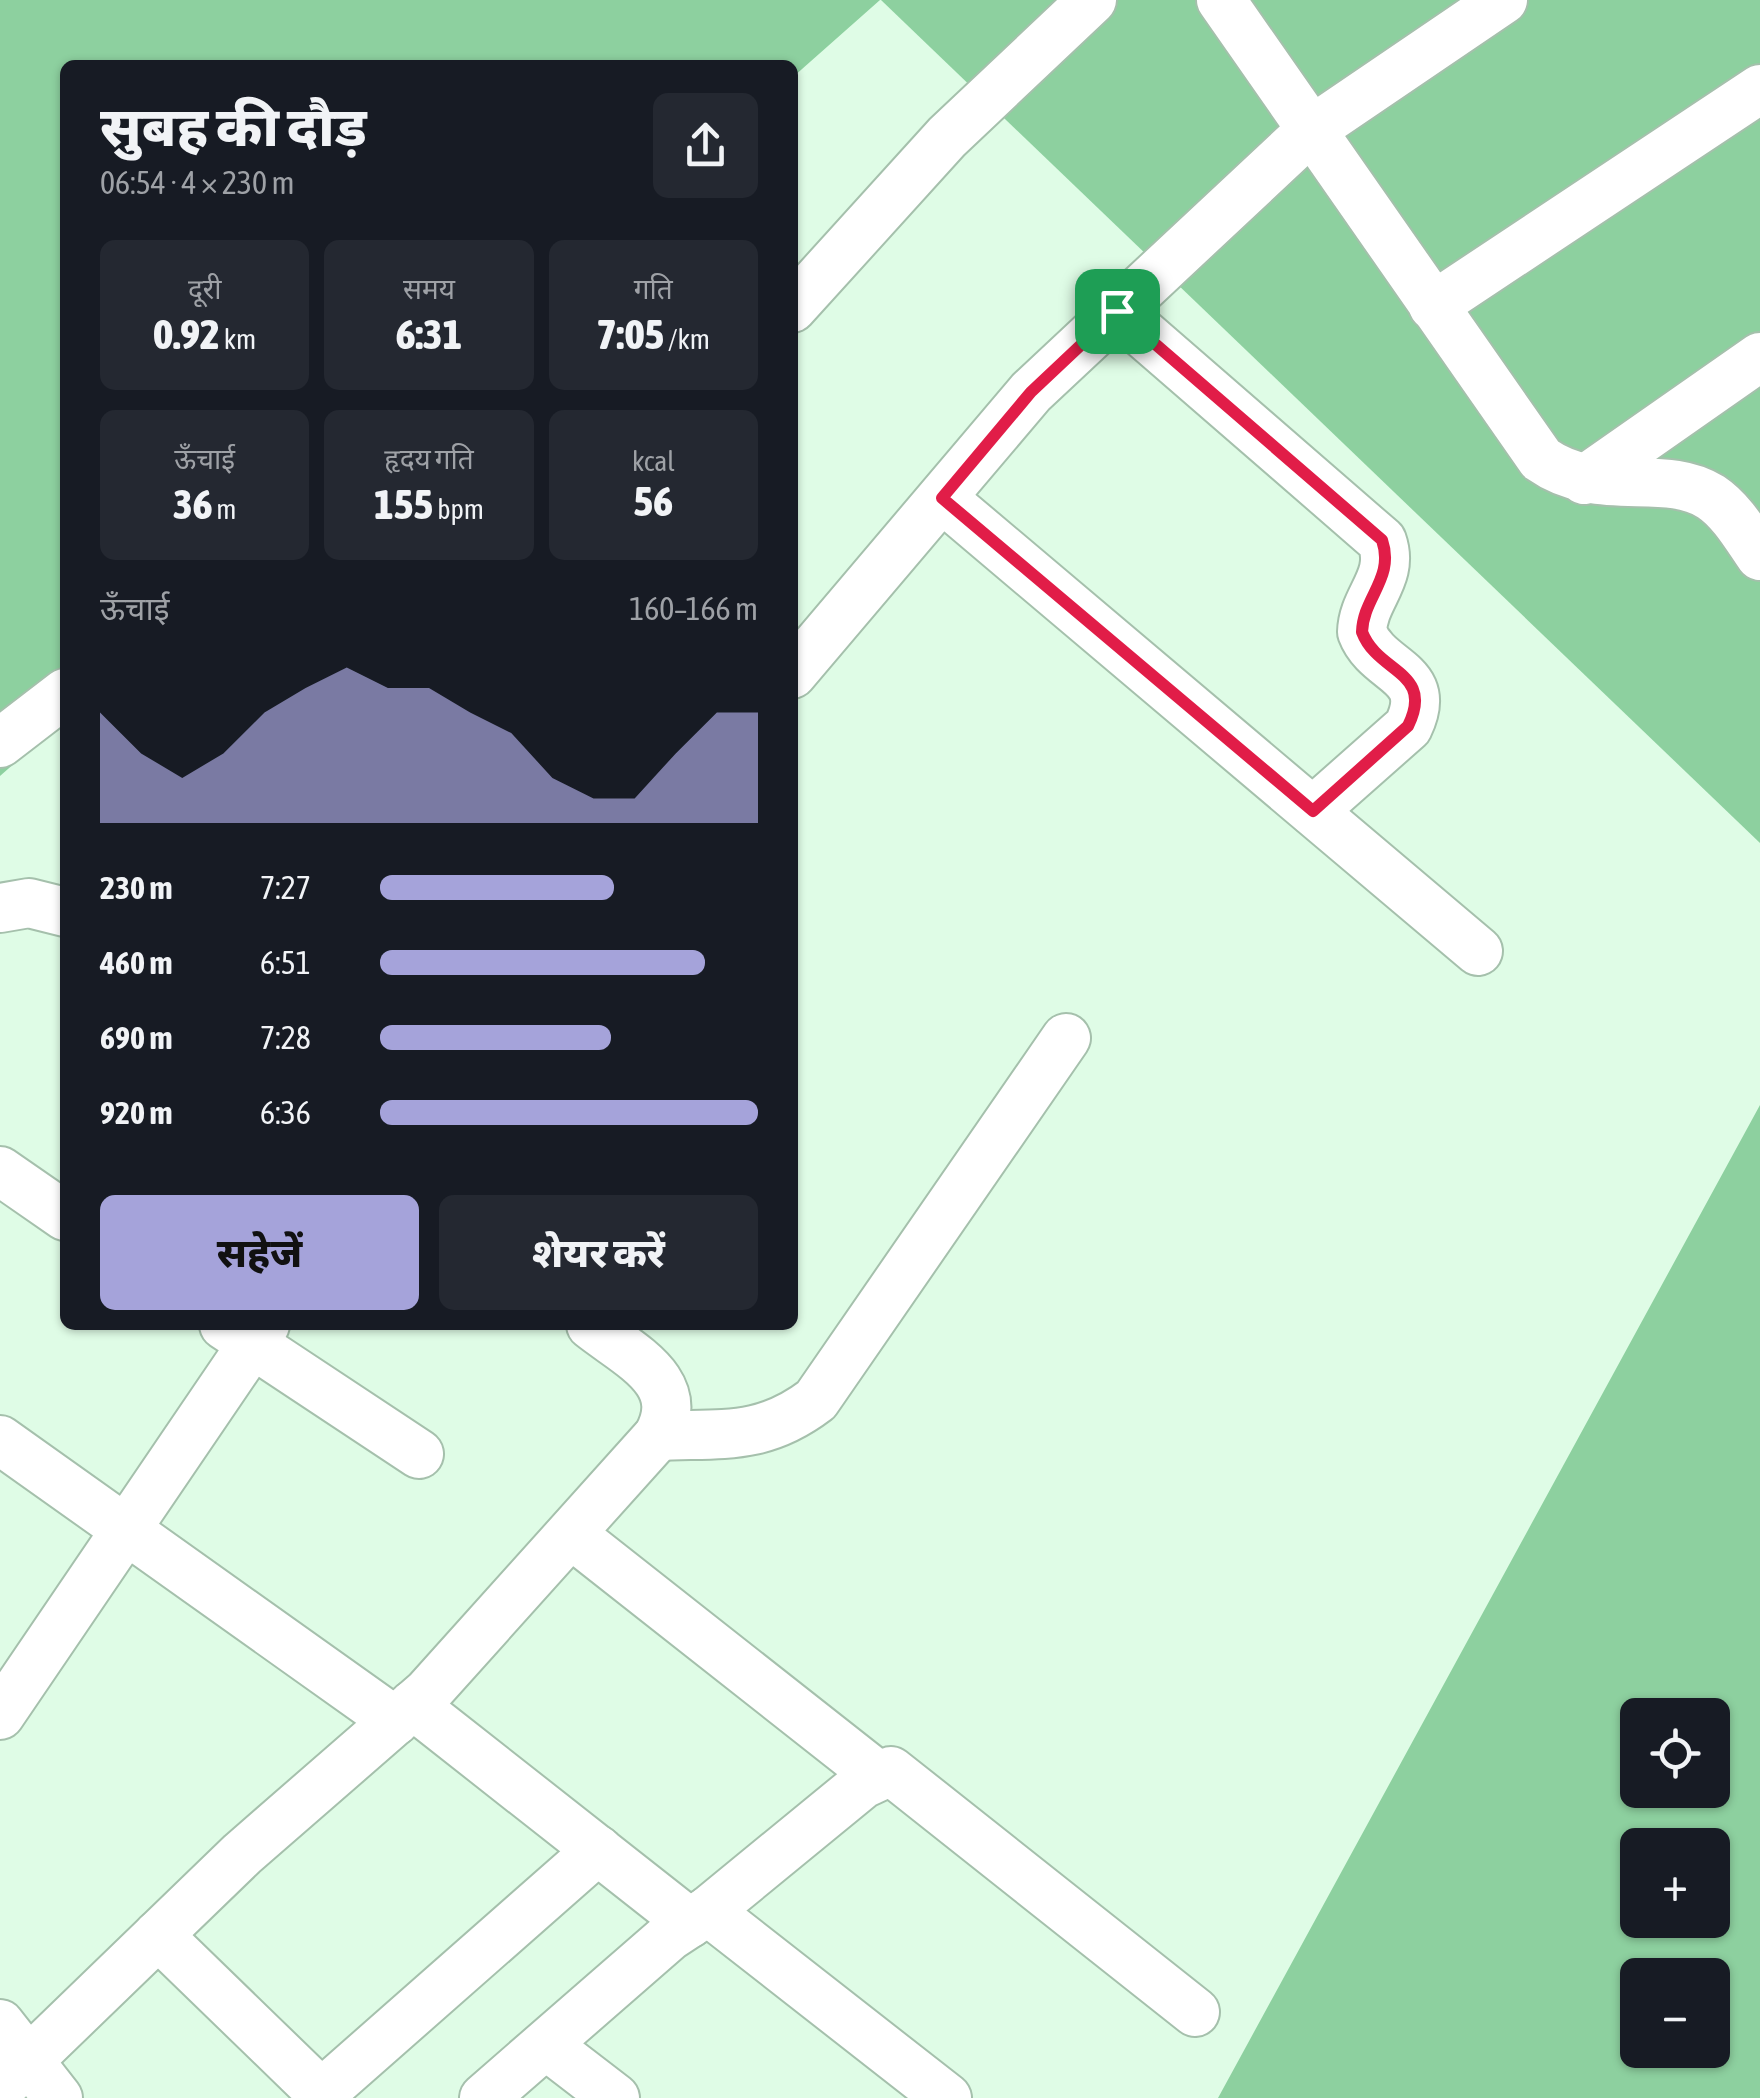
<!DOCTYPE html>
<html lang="hi">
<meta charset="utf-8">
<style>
body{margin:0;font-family:"Asap Condensed","Noto Sans Devanagari",sans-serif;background:#242831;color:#f1f3f6;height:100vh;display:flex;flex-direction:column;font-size:38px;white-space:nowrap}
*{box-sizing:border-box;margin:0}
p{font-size:32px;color:#9ea1a6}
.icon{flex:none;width:55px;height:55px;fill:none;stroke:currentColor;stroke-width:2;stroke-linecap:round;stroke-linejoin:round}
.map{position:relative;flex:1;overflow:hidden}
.drawer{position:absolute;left:60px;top:60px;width:738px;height:1270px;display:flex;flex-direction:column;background:#171b24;border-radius:15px;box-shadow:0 2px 8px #0004}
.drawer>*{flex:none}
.tools{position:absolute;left:1620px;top:1698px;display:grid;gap:20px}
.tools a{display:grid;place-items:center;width:110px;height:110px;border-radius:15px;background:#171b24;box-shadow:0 2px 8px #0004;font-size:50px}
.pin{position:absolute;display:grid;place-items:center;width:85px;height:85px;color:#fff;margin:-42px;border-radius:20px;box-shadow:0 5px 15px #0006}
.round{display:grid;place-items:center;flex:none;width:105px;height:105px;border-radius:15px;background:#242831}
.summary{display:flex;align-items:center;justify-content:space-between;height:170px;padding:0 40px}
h1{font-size:55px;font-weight:800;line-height:75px}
.stats{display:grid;grid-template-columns:repeat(3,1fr);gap:15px;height:170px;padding:10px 40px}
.stats div{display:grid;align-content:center;border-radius:15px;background:#242831;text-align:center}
.stats b{font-size:42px;font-weight:800}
.stats small{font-size:28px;font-weight:400}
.stats p{font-size:28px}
.chart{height:280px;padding:20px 40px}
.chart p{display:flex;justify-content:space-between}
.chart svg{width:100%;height:180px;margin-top:10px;fill:#a5a3da;opacity:.7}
.button{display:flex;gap:20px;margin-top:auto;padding:20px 40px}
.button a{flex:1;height:115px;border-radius:15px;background:#a5a3da;color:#111;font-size:40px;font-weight:800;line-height:115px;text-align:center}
.button a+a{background:#242831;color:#f1f3f6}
ul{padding:0 40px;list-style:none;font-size:32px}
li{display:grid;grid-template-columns:160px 120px 1fr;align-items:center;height:75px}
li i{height:25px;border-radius:12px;background:#a5a3da}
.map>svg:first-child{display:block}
</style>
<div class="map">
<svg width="1760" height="2098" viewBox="0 0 1760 2098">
<rect width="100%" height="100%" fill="#dffce6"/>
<g fill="#8dd09f" fill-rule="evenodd">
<polygon points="0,0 880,0 793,77 792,65 65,65 65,719 0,776"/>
<polygon points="881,0 1760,0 1760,843"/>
<path d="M 1760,1105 L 1760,2098 L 1218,2098 ZM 1712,1715 L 1712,1790 L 1638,1790 L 1638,1715 ZM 1638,1845 L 1712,1845 L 1712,1920 L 1638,1920 ZM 1638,1975 L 1712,1975 L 1712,2050 L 1638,2050 Z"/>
</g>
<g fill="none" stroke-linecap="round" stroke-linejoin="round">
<g stroke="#a5c0ac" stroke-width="52">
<g id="minor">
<path d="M 1221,0 L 1541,459 C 1599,500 1664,467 1711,497 C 1732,511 1746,536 1760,556"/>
<polyline points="1433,306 1760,89"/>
<polyline points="792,308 947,137 1092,0"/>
<path d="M 1117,311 L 1382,541 C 1395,578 1363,597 1362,632 C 1378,674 1435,671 1408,727 L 1313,811"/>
<polyline points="1584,480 1760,357"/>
<polyline points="942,498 1478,951"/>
<polyline points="792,674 1031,392 1310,131 1503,0"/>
<polyline points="0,743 65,693"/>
<polyline points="0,908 29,903 65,912"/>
<polyline points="0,1171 65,1216"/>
<polyline points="224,1325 419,1454"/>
<path d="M 658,1436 C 722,1433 762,1441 816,1400 L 1066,1038"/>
<polyline points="0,1440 395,1721"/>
<polyline points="571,1534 877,1775"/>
<polyline points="413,1705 690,1923"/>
<polyline points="0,1715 265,1325"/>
<polyline points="708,1911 947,2098"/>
<polyline points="158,1935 326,2098"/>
<polyline points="0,2024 58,2098"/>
<polyline points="546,2045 615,2098"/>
<path d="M 0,2088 L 242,1854 L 428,1692 L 658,1436 C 688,1381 630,1356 591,1325"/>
<polyline points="322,2093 598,1850"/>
<polyline points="484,2098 670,1936 708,1911 863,1784 891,1771 1195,2012"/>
</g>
</g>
<use href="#minor" stroke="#fff" stroke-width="48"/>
</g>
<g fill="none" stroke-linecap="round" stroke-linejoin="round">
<g stroke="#fff" stroke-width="20">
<path id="route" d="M 1117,311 L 1382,540 C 1395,578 1363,597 1362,632 C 1378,674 1435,671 1408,726 L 1313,811 L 942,498 L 1031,392 Z"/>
</g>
<use href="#route" stroke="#e11d48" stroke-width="12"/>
</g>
</svg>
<div class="tools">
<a><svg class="icon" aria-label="locate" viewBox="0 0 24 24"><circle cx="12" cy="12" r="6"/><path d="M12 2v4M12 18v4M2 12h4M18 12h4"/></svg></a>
<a>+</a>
<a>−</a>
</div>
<div class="pin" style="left:1117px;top:311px;background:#1e9e55"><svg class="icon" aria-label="arrive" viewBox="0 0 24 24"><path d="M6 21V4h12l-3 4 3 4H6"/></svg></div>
<section class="drawer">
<div class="summary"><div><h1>सुबह की दौड़</h1><p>06:54 · 4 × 230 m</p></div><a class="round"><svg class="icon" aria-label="share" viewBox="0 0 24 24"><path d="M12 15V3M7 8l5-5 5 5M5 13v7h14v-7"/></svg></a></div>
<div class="stats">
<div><p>दूरी</p><b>0.92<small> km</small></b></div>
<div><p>समय</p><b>6:31</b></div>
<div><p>गति</p><b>7:05<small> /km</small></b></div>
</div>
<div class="stats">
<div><p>ऊँचाई</p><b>36<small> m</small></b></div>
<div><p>हृदय गति</p><b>155<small> bpm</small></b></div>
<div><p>kcal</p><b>56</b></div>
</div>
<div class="chart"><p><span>ऊँचाई</span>160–166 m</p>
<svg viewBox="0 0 160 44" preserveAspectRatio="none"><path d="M0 44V17L10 27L20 33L30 27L40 17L50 11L60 6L70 11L80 11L90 17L100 22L110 33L120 38L130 38L140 27L150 17L160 17V44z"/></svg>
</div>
<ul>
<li><b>230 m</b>7:27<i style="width:62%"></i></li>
<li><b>460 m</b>6:51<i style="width:86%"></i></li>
<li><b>690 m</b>7:28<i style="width:61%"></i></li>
<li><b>920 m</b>6:36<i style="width:100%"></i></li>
</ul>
<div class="button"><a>सहेजें</a><a>शेयर करें</a></div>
</section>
</div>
